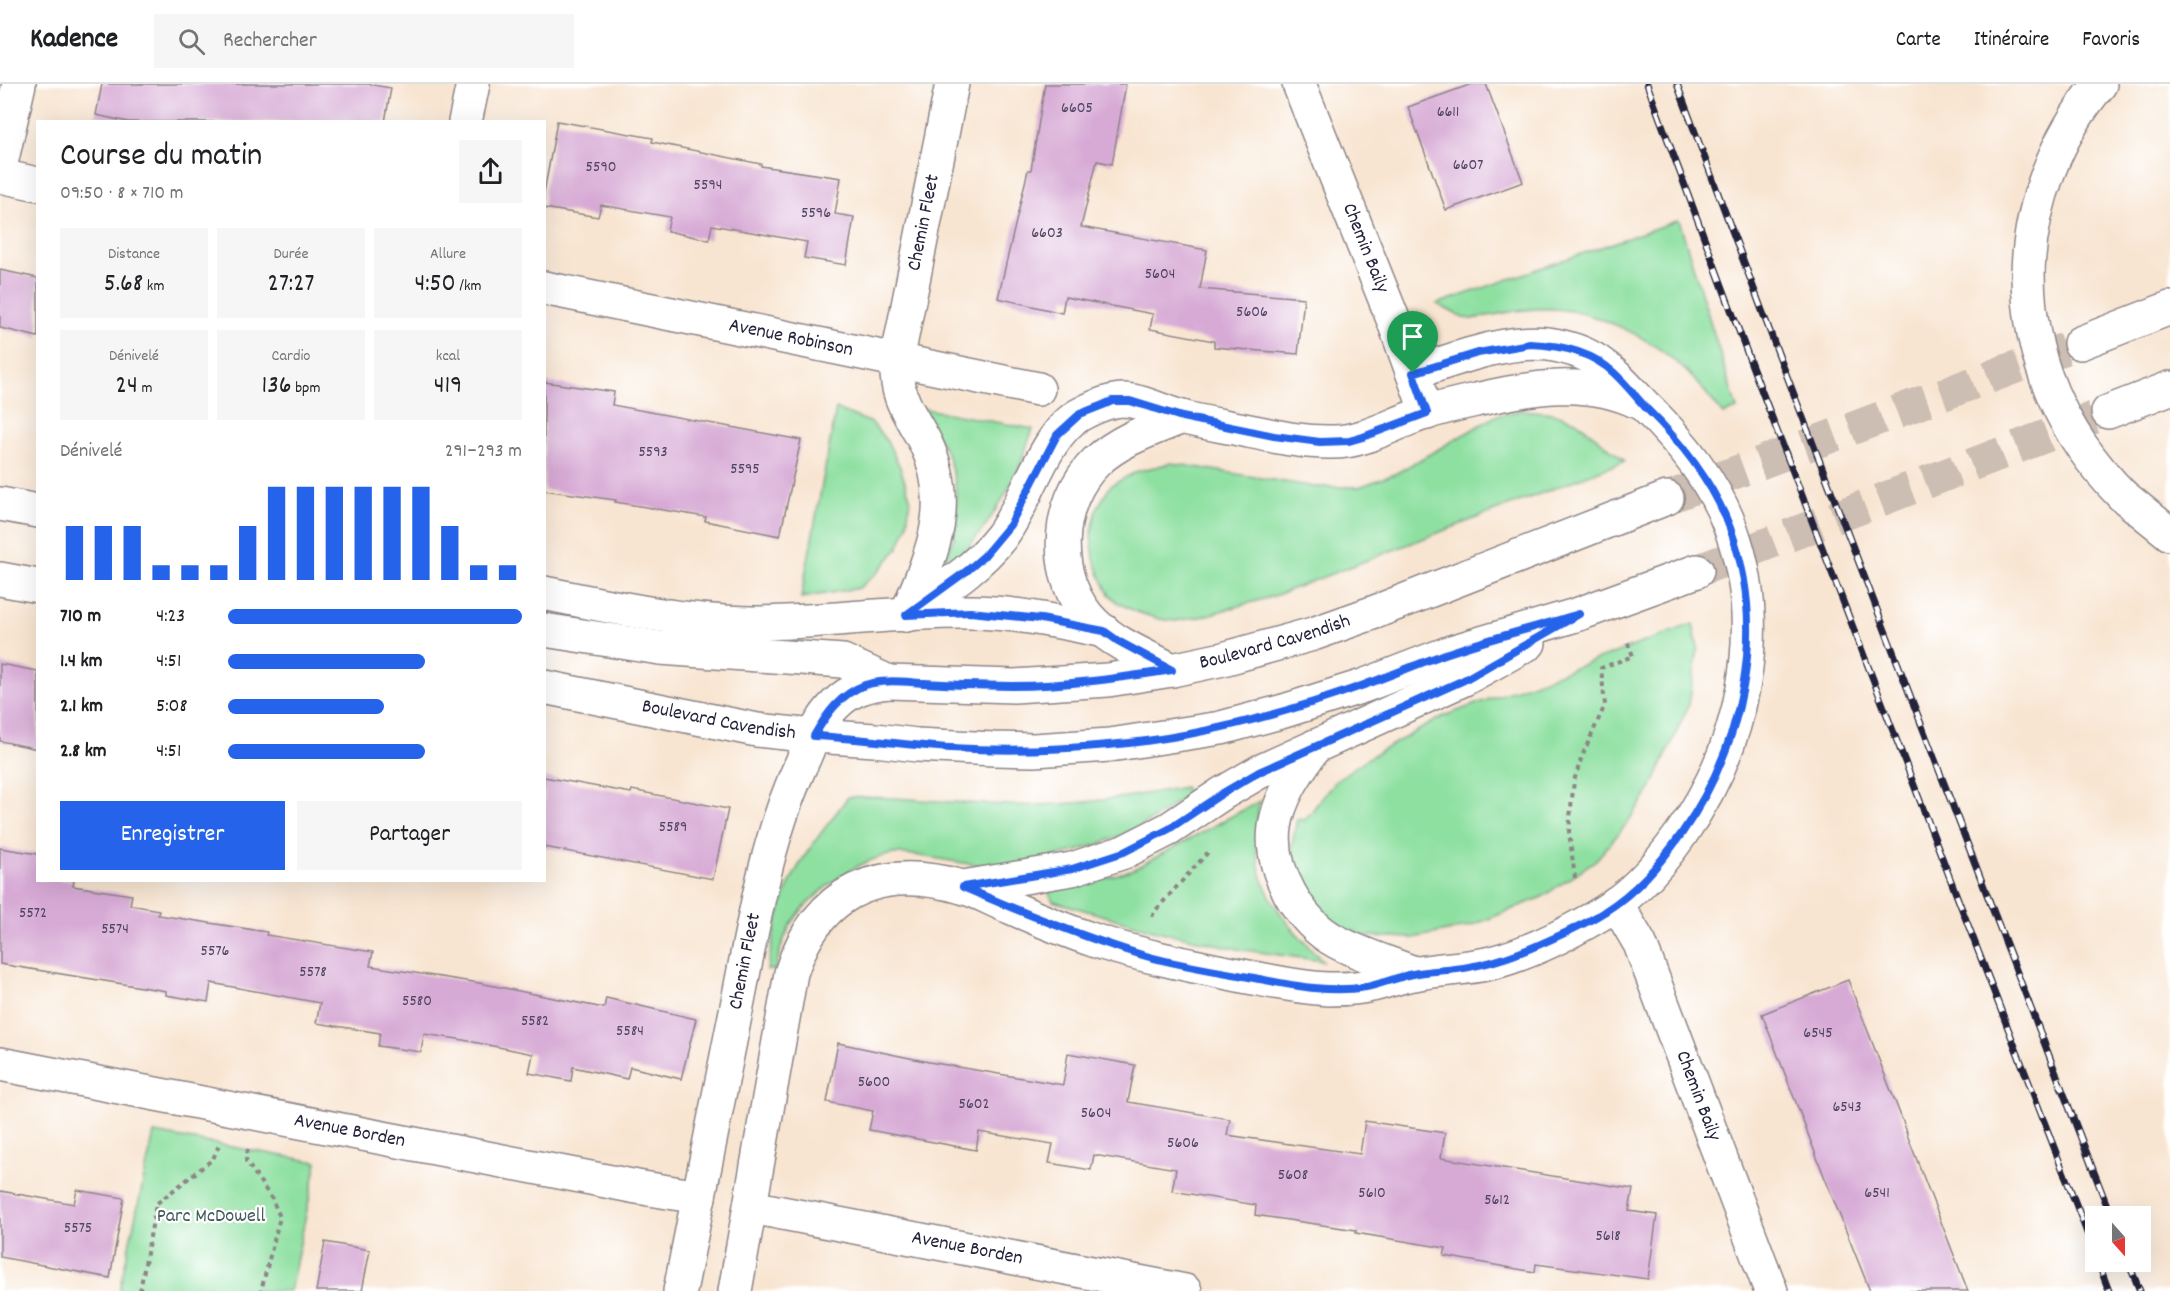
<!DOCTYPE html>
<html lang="fr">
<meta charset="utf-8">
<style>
body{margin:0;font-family:Dekko,sans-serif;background:#f6f6f6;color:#202124;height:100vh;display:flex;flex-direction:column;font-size:22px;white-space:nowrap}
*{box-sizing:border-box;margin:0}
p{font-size:20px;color:#757577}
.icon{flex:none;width:33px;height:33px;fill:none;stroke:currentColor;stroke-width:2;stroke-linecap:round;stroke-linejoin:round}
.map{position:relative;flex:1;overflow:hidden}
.sheet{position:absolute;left:36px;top:36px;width:510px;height:762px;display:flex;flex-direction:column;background:#fff;border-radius:0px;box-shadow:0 6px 24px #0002}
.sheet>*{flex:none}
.needle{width:39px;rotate:159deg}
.tools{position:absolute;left:2085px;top:1122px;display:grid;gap:12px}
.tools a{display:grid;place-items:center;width:66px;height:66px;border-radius:0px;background:#fff;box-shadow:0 6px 24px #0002;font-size:30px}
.pin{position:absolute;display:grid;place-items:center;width:51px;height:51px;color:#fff;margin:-62px -26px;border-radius:50% 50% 50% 0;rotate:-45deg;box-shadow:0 0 6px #0007}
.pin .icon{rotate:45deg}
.round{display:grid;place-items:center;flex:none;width:63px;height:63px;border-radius:0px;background:#f6f6f6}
.head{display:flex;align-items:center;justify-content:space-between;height:102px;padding:0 24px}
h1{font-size:33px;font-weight:600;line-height:45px}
.figures{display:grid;grid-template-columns:repeat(3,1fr);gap:9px;height:102px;padding:6px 24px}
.figures div{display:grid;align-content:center;border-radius:0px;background:#f6f6f6;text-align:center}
.figures b{font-size:26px;font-weight:600}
.figures small{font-size:16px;font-weight:400}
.figures p{font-size:16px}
.chart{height:168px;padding:12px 24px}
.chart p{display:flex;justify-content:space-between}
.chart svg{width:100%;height:108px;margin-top:6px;stroke:#2563eb;stroke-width:6}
.primary-button{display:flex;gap:12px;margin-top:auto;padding:12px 24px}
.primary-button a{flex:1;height:69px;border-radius:0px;background:#2563eb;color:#fff;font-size:24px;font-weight:600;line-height:69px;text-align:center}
.primary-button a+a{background:#f6f6f6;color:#202124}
ul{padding:0 24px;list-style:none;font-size:20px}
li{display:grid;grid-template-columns:96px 72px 1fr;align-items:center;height:45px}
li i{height:15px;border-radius:8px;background:#2563eb}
header{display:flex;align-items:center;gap:36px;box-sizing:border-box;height:84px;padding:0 30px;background:#fff;border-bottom:2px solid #e0e0e0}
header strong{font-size:28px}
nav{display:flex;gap:33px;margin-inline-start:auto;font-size:21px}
.search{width:420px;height:54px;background:#f6f6f6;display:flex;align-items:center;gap:15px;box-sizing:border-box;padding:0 21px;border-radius:0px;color:#757577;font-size:22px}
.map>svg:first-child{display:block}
</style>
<header>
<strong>Kadence</strong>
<div class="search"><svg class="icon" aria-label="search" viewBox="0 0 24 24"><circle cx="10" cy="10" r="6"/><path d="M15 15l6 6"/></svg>Rechercher</div>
<nav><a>Carte</a><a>Itinéraire</a><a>Favoris</a></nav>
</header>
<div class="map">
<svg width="2170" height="1207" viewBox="0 0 2170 1207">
<rect width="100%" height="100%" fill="#fff"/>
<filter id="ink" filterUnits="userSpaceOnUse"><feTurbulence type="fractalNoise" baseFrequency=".0167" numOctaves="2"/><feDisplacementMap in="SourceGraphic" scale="12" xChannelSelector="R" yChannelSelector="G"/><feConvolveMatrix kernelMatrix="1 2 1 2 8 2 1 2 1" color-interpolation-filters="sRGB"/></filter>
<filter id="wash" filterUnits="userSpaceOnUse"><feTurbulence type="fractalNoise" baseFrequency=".008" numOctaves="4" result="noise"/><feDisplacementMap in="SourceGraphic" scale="24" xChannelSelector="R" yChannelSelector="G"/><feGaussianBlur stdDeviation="1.35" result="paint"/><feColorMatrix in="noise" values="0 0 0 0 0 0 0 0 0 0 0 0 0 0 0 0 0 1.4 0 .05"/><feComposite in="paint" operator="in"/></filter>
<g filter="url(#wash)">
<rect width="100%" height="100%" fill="#f8e5d1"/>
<g fill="#8ee0a1" stroke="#58816e" stroke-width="1.5">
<path d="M 1679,136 L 1737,325 L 1723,330 C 1712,317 1702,303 1690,291 C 1654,254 1589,221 1536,225 C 1515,226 1493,231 1472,235 L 1463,234 L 1437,220 Z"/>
<path d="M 920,324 L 1033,345 C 1028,358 1024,371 1019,384 C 1009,407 970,473 947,479 L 945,475 L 954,453 L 957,428 L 955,397 L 947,369 Z"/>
<polygon points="836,325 872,339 888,359 900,383 910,414 907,442 898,464 877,489 859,504 801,514"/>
<polygon points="1523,326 1553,329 1576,337 1625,377 1274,512 1200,533 1175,537 1159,535 1137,528 1118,519 1109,510 1101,494 1094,475 1091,452 1097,424 1111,401 1138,387 1171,379 1315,403 1359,403 1395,390 1496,332"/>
<polygon points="1693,540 1698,564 1689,620 1651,705 1625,742 1596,776 1542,813 1471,842 1413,854 1365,852 1333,840 1298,800 1291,767 1297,735 1305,736 1335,697 1370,673 1444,632"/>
<path d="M 1185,703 L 1189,710 C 1174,720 1159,732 1143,741 C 1102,762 1054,775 1009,781 C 973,785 940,773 905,770 C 867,767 811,809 792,839 C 783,853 779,870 775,886 L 767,886 C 773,857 777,828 789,801 C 803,769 828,741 848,713 C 911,712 973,723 1036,721 C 1086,720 1135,712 1185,703 Z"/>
<path d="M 1260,717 C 1245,793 1273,827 1323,877 L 1238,865 L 1157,847 L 1053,817 L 1049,809 L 1053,804 L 1105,794 L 1134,785 Z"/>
<polygon points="154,1049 317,1078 290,1207 119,1207"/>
</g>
<g id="blocks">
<g fill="#d7aad5">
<polygon points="102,0 367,0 391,4 385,38 128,38 96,31"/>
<polygon points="1045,0 1126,0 1112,80 1097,77 1081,143 1207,166 1200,205 1304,214 1298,270 1214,263 1214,257 1150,245 1153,230 1065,213 1062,229 998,214 1028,86 1031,86"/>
<polygon points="1472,0 1486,0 1523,98 1446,126 1408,23"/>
<polygon points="557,37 653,54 652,58 761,80 761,82 841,94 835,130 854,133 846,181 804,174 807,158 712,141 709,156 667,147 670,133 601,121 598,133 544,124 544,109"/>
<polygon points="0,186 38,194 38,253 0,244"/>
<polygon points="544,298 614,308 612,321 801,356 780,452 705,437 706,433 615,418 616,416 544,406"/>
<polygon points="0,580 38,587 38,665 0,657"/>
<polygon points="544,693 631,709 632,706 728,725 713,795 544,763"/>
<polygon points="0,764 38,770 38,796 74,796 73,802 132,811 130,821 159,826 158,831 267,848 266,851 373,868 370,882 479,899 604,924 606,914 696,935 681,995 630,983 627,995 573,983 571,997 529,989 533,970 458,955 424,950 421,968 378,962 380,949 316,939 320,919 211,899 208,918 166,911 166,907 0,880"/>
<polygon points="1848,896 1907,1048 1906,1048 1968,1207 1870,1207 1826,1097 1762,930"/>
<polygon points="838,959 929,978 1063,1001 1068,969 1135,981 1128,1018 1230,1035 1227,1051 1360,1070 1365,1037 1445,1049 1441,1074 1633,1105 1629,1127 1657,1131 1648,1195 1536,1180 1535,1188 1444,1172 1446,1164 1356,1149 1356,1146 1255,1131 1256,1121 1172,1107 1176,1085 1094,1071 1091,1086 1049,1079 1053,1060 979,1048 976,1066 869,1046 873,1027 827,1018"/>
<polygon points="77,1106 124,1114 110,1194 0,1173 0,1107 74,1120"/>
<polygon points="325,1158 370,1166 362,1207 316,1207"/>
</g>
</g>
</g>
<g filter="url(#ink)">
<use href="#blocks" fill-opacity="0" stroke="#8d8486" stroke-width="1.5"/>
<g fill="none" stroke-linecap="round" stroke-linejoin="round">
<g stroke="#cdbeb3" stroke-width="33" stroke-dasharray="33 16" stroke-linecap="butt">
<polyline points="1667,414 2080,259"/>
<polyline points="1697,487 2108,328"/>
</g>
<g stroke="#8d8486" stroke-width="36">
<g id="street">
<path id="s1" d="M 1299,0 L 1393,235 L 1427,329"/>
<polyline points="465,38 473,0"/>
<polyline points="0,84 19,0"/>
<polyline points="0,92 38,100"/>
<path id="s2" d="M 544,204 L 1038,305"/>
<path id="s3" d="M 897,277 L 952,0"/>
<path id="s4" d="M 1616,819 L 1640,860 L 1771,1207"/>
<path id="s5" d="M 0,980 L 637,1103 L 699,1113"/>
<path id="s6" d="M 751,1123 L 1185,1207"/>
</g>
</g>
<g stroke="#8d8486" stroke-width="36">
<g id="secondary">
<path d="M 2028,188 C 2030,121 2056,52 2100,0"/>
<polyline points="2080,259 2170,224"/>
<path d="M 897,277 C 895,314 909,328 925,358 C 956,421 931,472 906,531"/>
<polyline points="2108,328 2170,304"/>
<polyline points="2122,411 2170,450"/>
<polyline points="0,420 38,427"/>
<polyline points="0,495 38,502"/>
<path d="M 544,509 C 612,523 682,538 751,539 C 824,539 896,527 969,528 C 1014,528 1060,538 1104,547"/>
<path d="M 906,531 C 939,507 975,486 1001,453 C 1027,419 1044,349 1081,330 C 1094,323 1110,316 1124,316 C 1143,317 1163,328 1181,333 C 1200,338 1219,341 1239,345 C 1270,351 1300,359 1333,358 C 1362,358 1391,341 1419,331 C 1437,325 1457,320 1476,316 C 1530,303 1588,293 1640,319"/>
<path id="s7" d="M 544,546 L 660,564 L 843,577 L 889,598 L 1014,602 L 1108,596 L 1172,586 L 1223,575 L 1313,550 L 1375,528 L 1667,414"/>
<path d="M 1172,586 C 1146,572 1115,560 1094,539 C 1051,496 1054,418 1097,377 C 1121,355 1153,345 1182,333"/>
<path id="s8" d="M 544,603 L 757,646 L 814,652 L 875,656 L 917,661 L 994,665 L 1034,666 L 1110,661 L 1221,644 L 1284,627 L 1363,602 L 1451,568 L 1579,530 L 1697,487"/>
<path d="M 1315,662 C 1298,687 1279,713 1275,743 C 1269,786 1300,839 1337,858 C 1362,871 1389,879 1414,889"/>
<polyline points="963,803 1072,785 1124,768 1169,745 1223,709 1259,688 1464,595 1529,559"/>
<path id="s9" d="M 680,1207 C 698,1115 717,1023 735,932 C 753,844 765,756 804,674 C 812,655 821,634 836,620 C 851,605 868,600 889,598"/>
<path d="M 735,1207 L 791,889 C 818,805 880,780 962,803 C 978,807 994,817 1010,823 C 1039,836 1069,848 1099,858 C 1146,873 1194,882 1243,892 C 1271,897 1300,904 1329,905 C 1342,905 1358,905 1372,901 C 1386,898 1400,892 1414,890 C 1439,885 1465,885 1491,879 C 1527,870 1563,852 1594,834 C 1630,814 1658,783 1681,750 C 1743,662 1768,547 1731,445 C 1714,398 1682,359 1647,324 C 1614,291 1599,267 1548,260 C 1506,255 1452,276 1413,289"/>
</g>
</g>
<g stroke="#8d8486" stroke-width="4" stroke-dasharray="4.5 4.5" stroke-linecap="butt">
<polyline points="1575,794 1569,748 1571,723 1574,697 1582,672 1605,621 1601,584 1633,572 1627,557"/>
<polyline points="1152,833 1154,828 1210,766"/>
<polyline points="248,1065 246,1077 272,1115 280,1133 261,1207"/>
<polyline points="140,1207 156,1120 213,1075 219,1061"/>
</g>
<use href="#street" stroke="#fff" stroke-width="33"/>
<use href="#secondary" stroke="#fff" stroke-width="33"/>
<g stroke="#22223b" stroke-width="7">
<g id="rail">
<polyline points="1647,0 1752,282 2096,1172"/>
<polyline points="1677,0 1778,269 2111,1132"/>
<polyline points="2098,1178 2109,1207"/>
<polyline points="2128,1178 2140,1207"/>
</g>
</g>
<use href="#rail" stroke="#fff" stroke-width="4.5" stroke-dasharray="14" stroke-linecap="butt"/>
<g stroke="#8d8486" stroke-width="36" stroke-linecap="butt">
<path id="secondary-bridge" d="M 2028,188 C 2028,275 2062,350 2122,411"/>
</g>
<use href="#secondary-bridge" stroke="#fff" stroke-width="33"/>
</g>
</g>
<g fill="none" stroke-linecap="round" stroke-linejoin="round" filter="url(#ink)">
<g stroke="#fff" stroke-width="12">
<path id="route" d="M 1530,260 C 1560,261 1592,268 1614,289 C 1626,300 1636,313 1647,325 C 1682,359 1713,398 1730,444 C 1768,547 1743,661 1682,749 C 1660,780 1636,808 1604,828 C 1592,836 1579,842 1567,848 C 1535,863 1504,877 1469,883 C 1450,887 1432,886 1413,890 C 1397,893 1382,900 1366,903 C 1328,910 1286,900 1249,893 C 1212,886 1175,881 1139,870 C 1079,852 1021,828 963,803 L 1072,785 L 1124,768 L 1169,745 L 1223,709 L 1259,688 L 1464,596 L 1579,530 C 1536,543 1491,554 1448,569 C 1420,579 1392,591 1364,601 C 1281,631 1195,654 1108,661 C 1056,666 1002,667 950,664 C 904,661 860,654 814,652 C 826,631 840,610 865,601 C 883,595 905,598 924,599 C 953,601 982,602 1012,602 C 1065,602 1119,594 1172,586 L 1118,557 L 1104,547 L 1041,535 L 970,528 L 906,531 L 968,486 L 984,472 L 1010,441 L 1057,351 L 1080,330 L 1103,321 L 1112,317 L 1130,317 L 1182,333 L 1274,352 L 1320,358 L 1349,357 L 1363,353 L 1427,329 L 1413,289 L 1478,269 Z"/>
</g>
<use href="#route" stroke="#2563eb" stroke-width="8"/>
</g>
<g text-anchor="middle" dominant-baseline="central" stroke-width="4.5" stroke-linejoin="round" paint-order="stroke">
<g font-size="16" fill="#4f4462">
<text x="1077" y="24">6605</text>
<text x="1448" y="28">6611</text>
<text x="1468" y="81">6607</text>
<text x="601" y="83">5590</text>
<text x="708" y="101">5594</text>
<text x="816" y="129">5596</text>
<text x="1047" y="149">6603</text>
<text x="1160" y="190">5604</text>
<text x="1252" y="228">5606</text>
<text x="653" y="368">5593</text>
<text x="745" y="385">5595</text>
<text x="673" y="743">5589</text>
<text x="33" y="829">5572</text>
<text x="115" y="845">5574</text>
<text x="215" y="867">5576</text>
<text x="313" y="888">5578</text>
<text x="417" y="917">5580</text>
<text x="535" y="937">5582</text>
<text x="630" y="947">5584</text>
<text x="1818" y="949">6545</text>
<text x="874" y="998">5600</text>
<text x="974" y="1020">5602</text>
<text x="1847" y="1023">6543</text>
<text x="1096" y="1029">5604</text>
<text x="1183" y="1059">5606</text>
<text x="1293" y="1091">5608</text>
<text x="1372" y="1109">5610</text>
<text x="1877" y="1109">6541</text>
<text x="1497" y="1116">5612</text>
<text x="78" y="1144">5575</text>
<text x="1608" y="1152">5618</text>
</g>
<g font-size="20" fill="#22223b" stroke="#fff">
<text stroke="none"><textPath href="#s3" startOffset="141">Chemin Fleet</textPath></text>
<text stroke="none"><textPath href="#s1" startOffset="177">Chemin Baily</textPath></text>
<text stroke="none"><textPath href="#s2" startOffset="252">Avenue Robinson</textPath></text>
<text stroke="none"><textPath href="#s7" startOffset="742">Boulevard Cavendish</textPath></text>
<text stroke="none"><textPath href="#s8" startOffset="178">Boulevard Cavendish</textPath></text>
<text stroke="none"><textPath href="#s9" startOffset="336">Chemin Fleet</textPath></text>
<text stroke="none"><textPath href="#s4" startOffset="210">Chemin Baily</textPath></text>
<text stroke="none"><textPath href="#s5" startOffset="356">Avenue Borden</textPath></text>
<text stroke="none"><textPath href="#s6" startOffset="220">Avenue Borden</textPath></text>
</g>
<g font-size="20" fill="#425b5a" stroke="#fff">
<text x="211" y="1133">Parc McDowell</text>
</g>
</g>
</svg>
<div class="tools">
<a><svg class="needle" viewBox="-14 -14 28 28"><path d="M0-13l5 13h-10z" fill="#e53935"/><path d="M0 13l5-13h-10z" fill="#757577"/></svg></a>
</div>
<div class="pin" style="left:1413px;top:289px;background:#1e9e55"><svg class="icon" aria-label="arrive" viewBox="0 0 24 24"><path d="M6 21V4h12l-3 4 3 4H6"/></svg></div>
<section class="sheet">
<div class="head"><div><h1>Course du matin</h1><p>09:50 · 8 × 710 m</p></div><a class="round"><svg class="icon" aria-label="share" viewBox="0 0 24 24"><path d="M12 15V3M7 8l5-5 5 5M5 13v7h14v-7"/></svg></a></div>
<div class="figures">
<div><p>Distance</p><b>5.68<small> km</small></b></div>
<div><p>Durée</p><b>27:27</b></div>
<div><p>Allure</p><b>4:50<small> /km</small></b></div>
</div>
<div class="figures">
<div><p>Dénivelé</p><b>24<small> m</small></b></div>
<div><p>Cardio</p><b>136<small> bpm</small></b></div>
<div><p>kcal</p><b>419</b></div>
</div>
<div class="chart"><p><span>Dénivelé</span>291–293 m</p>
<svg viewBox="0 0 160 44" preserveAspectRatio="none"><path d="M5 44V22M15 44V22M25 44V22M35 44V38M45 44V38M55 44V38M65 44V22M75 44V6M85 44V6M95 44V6M105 44V6M115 44V6M125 44V6M135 44V22M145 44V38M155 44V38"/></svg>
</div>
<ul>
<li><b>710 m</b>4:23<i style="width:100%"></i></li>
<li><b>1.4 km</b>4:51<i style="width:67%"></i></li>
<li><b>2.1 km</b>5:08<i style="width:53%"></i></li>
<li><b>2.8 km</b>4:51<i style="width:67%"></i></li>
</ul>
<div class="primary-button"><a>Enregistrer</a><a>Partager</a></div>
</section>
</div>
